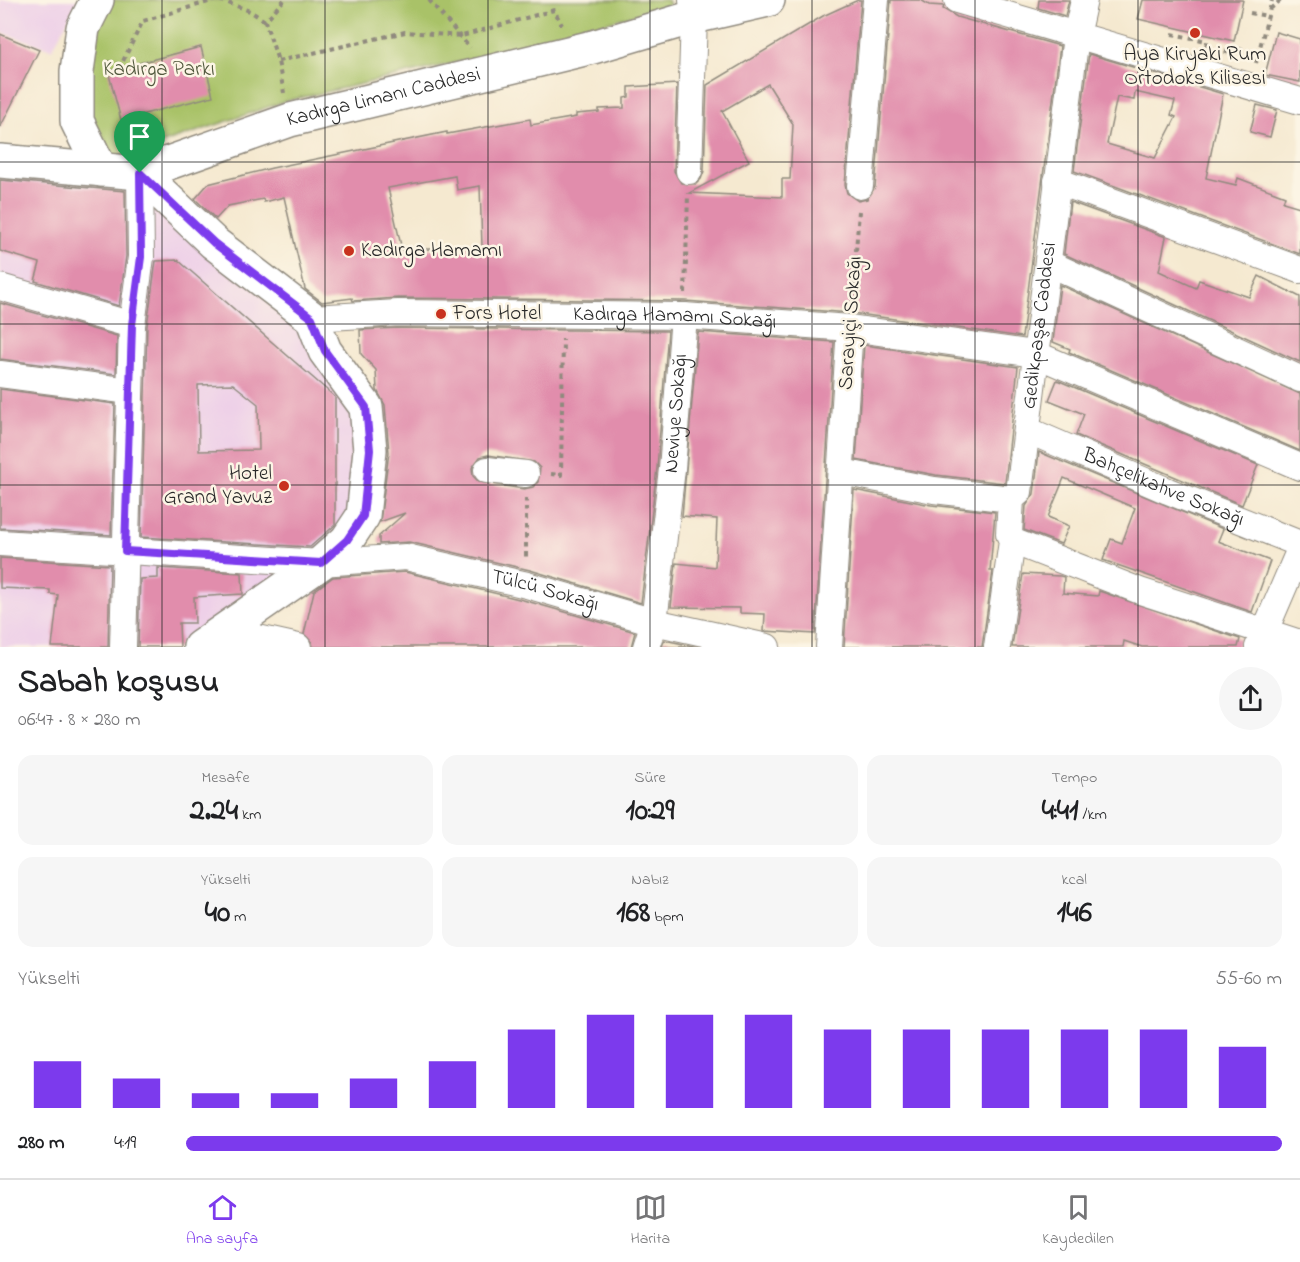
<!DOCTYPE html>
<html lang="tr">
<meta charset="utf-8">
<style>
body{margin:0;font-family:"Indie Flower",sans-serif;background:#f6f6f6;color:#202124;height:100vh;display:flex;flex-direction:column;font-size:22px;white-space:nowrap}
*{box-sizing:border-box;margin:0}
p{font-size:20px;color:#757577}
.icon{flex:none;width:33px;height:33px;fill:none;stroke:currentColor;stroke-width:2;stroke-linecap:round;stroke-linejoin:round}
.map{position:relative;height:647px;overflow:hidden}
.side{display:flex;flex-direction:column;background:#fff;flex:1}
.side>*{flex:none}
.pin{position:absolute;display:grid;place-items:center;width:51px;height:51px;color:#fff;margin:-62px -26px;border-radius:50% 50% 50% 0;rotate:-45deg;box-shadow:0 0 6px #0007}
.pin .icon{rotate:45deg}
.round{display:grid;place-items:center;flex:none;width:63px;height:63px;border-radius:32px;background:#f6f6f6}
.head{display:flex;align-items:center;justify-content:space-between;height:102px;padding:0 18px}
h1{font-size:33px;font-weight:700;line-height:45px}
.figures{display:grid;grid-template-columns:repeat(3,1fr);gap:9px;height:102px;padding:6px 18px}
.figures div{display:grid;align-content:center;border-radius:15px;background:#f6f6f6;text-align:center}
.figures b{font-size:30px;font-weight:700}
.figures small{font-size:16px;font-weight:400}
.figures p{font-size:16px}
.chart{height:168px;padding:12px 18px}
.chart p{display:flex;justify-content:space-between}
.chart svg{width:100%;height:108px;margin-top:6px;stroke:#7c3aed;stroke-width:6}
ul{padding:0 18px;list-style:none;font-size:20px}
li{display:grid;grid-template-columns:96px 72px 1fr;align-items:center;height:45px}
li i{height:15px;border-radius:8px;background:#7c3aed}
.dock{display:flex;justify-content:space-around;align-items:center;height:84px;border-top:2px solid #e0e0e0;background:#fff;font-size:16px;color:#757577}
.dock a{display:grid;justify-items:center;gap:3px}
.dock .active{color:#7c3aed}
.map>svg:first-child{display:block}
</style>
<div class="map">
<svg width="1300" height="647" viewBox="0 0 1300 647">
<rect width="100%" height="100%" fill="#fcf5e5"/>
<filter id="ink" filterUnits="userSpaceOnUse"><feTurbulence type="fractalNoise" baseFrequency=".0167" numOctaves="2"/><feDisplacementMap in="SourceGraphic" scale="12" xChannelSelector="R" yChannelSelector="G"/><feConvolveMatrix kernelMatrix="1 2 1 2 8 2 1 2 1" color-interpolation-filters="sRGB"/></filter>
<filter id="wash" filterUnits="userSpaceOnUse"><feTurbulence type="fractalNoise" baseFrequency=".008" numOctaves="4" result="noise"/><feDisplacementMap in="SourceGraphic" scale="24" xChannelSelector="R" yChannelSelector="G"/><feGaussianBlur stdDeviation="1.35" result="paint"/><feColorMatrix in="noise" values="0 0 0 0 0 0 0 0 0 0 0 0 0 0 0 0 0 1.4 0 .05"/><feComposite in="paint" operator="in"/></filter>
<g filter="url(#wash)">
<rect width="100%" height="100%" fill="#f5e9d0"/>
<g fill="#eed0e8">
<polygon points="0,0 79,0 52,49 0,32"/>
<polygon points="0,170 131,183 302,328 356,409 354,508 322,548 175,647 0,647"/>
</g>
<polygon fill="#a9c268" stroke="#6a764a" stroke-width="1.5" points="112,0 668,0 670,5 477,58 286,101 113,160 89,131 88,47"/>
<g id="blocks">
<g fill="#e18dac" fill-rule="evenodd">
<path d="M 858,0 L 861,0 L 845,185 L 847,193 L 858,201 L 867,199 L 875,187 L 891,0 L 921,0 L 929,5 L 944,6 L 943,9 L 957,17 L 1060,46 L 1022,337 L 852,313 L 685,301 L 398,298 L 353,301 L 352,298 L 322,302 L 305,289 L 284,197 L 264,202 L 263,199 L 228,206 L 216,219 L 195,199 L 208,184 L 272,168 L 447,132 L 447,134 L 530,119 L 531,125 L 576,117 L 576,114 L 599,112 L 599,109 L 624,108 L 624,98 L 629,97 L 629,87 L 677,84 L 674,171 L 681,183 L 696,184 L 701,179 L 704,171 L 707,85 L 823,16 ZM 768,84 L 793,124 L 790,179 L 782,179 L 782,197 L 689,193 L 749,161 L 722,111 ZM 455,176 L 457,190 L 480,186 L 482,247 L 402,250 L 388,188 Z"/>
<polygon points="1039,0 1069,0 1065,16 1038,8"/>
<polygon points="1143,0 1243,0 1234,41 1138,19"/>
<polygon points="1276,32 1300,39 1300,82 1265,75"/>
<polygon points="0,34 39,50 0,128"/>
<polygon points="201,47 213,96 121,120 108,71"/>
<path d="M 1089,54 L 1223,94 L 1206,178 L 1236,185 L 1238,178 L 1285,196 L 1283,202 L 1300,207 L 1300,254 L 1074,171 ZM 1135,92 L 1175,101 L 1171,115 L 1176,117 L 1155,158 L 1107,144 L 1117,97 L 1134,100 Z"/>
<polygon points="1257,105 1277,110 1270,137 1250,132"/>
<polygon points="0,180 125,191 126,256 119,306 35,281 40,263 0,251"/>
<polygon points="1070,202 1166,237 1159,271 1196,288 1199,280 1249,297 1259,276 1300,297 1300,362 1064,254"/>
<path d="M 178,260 L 335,397 L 335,525 L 310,547 L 141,537 L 147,326 L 156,261 ZM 233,384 L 258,404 L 259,450 L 199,451 L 198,385 Z"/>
<polygon points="1060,285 1300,394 1300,451 1069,352 1070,349 1053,342"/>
<polygon points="0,303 117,336 116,374 0,359"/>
<path d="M 398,328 L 668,331 L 657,468 L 641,603 L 530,570 L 409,542 L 379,544 L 379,536 L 405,513 L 380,522 L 389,452 L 385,405 L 377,390 L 376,370 L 361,354 L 360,330 ZM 488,455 L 534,462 L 540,468 L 538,482 L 533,487 L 524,489 L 479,482 L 473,476 L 472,468 L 480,457 Z"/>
<polygon points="698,332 834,342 815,634 764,631 765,614 740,613 740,608 671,607 676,563 715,567 717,519 682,516"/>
<polygon points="864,345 1018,367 1005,483 936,475 856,460"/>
<polygon points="1057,380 1258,465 1242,505 1076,435 1084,414 1049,400"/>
<polygon points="0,389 115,404 111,535 0,528"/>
<polygon points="1039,452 1223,529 1218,541 1270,561 1252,612 1103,560 1111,539 1122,543 1135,508 1064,478 1048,517 1069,526 1061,544 1024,530 1026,506 1034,494"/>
<polygon points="854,490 931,505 995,512 990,571 993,571 982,647 844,647"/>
<polygon points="0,558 110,565 108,647 52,647 58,595 50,594 50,590 0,588"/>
<polygon points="158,568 242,573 243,594 194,597 195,623 179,623 180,647 138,647 140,579 158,578"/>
<polygon points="405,572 523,600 635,632 631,647 313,647 312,642 304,634 314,591 333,577"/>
<polygon points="1023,574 1060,576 1064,577 1063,593 1098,596 1099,591 1240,639 1238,647 1142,647 1124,641 1123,647 1012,647"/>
<polygon points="664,640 698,647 662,647"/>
</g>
</g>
</g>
<g filter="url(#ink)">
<use href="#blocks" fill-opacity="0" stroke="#908a7e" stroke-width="1.5"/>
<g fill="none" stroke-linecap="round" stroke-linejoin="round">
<g stroke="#908a7e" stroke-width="28">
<g id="street">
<polyline points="957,0 1300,101"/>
<polyline points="689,171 694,17 692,0"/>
<polyline points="1057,181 1300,270"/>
<polyline points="860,186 876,0"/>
<polyline points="1048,263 1300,379"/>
<polyline points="0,287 132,325"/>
<path id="s1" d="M 312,318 L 398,313 L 684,316 L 850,328 L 1035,354 L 1300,467"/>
<polyline points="0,374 130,391"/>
<path id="s2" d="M 1027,430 L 1168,491 L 1300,544"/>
<polyline points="487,470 526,474"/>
<polyline points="842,472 934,490 1011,499"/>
<polyline points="1012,541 1140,591 1300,643"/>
<path id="s3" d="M 0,543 L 321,563 L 406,557 L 527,585 L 654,622 L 767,647"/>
<polyline points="123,647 132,325 141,257 140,173"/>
<polyline points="229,647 226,631 298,647"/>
<path id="s4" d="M 646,647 L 654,622 L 672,469 L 684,316"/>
<polyline points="829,647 850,328"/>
<path id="s5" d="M 997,647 L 1012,541 L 1009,534 L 1011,499 L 1019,492 L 1076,36 L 1084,0"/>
<polyline points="1258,647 1300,549"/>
</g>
</g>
<g stroke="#908a7e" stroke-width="36">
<g id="secondary">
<polyline points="97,0 83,28 77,71 77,121 101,170"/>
<path id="s6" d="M 0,161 L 140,173 L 290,120 L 593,47 L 694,17 L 768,0"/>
<polyline points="140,173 214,243 312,318 325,351 366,407 370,450 363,516 347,540 321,563 200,647"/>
</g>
</g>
<g stroke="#908a7e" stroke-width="4" stroke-dasharray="4.5 4.5" stroke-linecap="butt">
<polyline points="220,0 250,11 265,21"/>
<polyline points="284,0 265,21 278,61 284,93"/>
<polyline points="429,0 470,48"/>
<polyline points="1270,9 1281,0"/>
<polyline points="1250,13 1268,16"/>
<polyline points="1172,34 1207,41 1206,48"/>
<polyline points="1226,54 1228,47 1259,53"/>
<polyline points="278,61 405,32 462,36 554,10 562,25"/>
<polyline points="108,62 121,65 143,21 215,0"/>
<polyline points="1256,63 1272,0"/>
<polyline points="685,293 688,195"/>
<polyline points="852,305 859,211"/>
<polyline points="551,474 561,475 563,339"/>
<polyline points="526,498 526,559"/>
</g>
<use href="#street" stroke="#fff" stroke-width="26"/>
<use href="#secondary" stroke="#fff" stroke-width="33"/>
</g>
</g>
<g fill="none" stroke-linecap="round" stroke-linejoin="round" filter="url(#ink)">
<g stroke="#fff" stroke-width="12">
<polygon id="route" points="140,173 214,243 312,318 325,351 366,407 370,450 363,516 347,540 321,563 125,551 132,325 141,257"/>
</g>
<use href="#route" stroke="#7c3aed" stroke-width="8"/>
</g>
<path fill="none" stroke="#2b2b2b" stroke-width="1.5" stroke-opacity="0.55" d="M 162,0 L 162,647M 325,0 L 325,647M 488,0 L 488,647M 650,0 L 650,647M 812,0 L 812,647M 975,0 L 975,647M 1138,0 L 1138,647M 0,162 L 1300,162M 0,324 L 1300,324M 0,485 L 1300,485"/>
<g fill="#c8321e" stroke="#fcf5e5" stroke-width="2">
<circle cx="1195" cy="33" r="6"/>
<circle cx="349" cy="251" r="6"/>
<circle cx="441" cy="314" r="6"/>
<circle cx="284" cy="486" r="6"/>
</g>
<g text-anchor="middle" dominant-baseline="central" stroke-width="5" stroke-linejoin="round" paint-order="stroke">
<g font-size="21" fill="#2b2b2b" stroke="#fcf5e5" text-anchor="start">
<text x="1195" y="55" text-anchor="middle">Aya Kiryaki Rum<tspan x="1195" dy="24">Ortodoks Kilisesi</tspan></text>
<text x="361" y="251">Kadırga Hamamı</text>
<text x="453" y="314">Fors Hotel</text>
<text x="272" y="474" text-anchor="end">Hotel<tspan x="272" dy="24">Grand Yavuz</tspan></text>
</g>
<g font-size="21" fill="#51583d" stroke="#fcf5e5">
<text x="159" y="70">Kadırga Parkı</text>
</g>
<g font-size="21" fill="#2b2b2b" stroke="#fcf5e5">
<text stroke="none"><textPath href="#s6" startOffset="396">Kadırga Limanı Caddesi</textPath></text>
<text stroke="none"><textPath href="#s1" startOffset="363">Kadırga Hamamı Sokağı</textPath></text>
<text transform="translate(851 323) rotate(-86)">Sarayiçi Sokağı</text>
<text stroke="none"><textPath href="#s5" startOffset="328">Gedikpaşa Caddesi</textPath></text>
<text stroke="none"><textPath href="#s4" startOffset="236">Neviye Sokağı</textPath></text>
<text stroke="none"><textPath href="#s2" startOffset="148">Bahçelikahve Sokağı</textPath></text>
<text stroke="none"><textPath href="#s3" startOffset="550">Tülcü Sokağı</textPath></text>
</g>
</g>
</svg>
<div class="pin" style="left:140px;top:173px;background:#1e9e55"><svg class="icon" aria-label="arrive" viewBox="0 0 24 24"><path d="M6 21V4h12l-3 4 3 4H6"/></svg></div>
</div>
<section class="side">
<div class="head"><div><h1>Sabah koşusu</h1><p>06:47 · 8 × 280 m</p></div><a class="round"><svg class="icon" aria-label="share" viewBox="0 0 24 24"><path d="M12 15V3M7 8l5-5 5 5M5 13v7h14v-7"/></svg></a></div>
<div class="figures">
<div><p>Mesafe</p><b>2.24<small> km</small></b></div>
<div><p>Süre</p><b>10:29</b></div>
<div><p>Tempo</p><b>4:41<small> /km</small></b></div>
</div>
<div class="figures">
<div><p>Yükselti</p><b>40<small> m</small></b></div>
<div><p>Nabız</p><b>168<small> bpm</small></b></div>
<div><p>kcal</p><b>146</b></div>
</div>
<div class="chart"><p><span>Yükselti</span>55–60 m</p>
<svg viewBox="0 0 160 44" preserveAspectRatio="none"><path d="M5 44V25M15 44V32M25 44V38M35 44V38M45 44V32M55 44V25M65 44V12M75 44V6M85 44V6M95 44V6M105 44V12M115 44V12M125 44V12M135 44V12M145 44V12M155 44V19"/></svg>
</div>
<ul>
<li><b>280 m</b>4:19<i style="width:100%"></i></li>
</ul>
</section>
<nav class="dock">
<a class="active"><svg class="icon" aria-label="home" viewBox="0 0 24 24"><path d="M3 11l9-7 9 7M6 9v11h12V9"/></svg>Ana sayfa</a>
<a><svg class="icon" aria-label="map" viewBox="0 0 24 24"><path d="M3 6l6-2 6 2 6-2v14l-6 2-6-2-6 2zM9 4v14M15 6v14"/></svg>Harita</a>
<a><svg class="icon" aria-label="saved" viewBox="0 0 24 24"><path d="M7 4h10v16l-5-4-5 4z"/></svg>Kaydedilen</a>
</nav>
